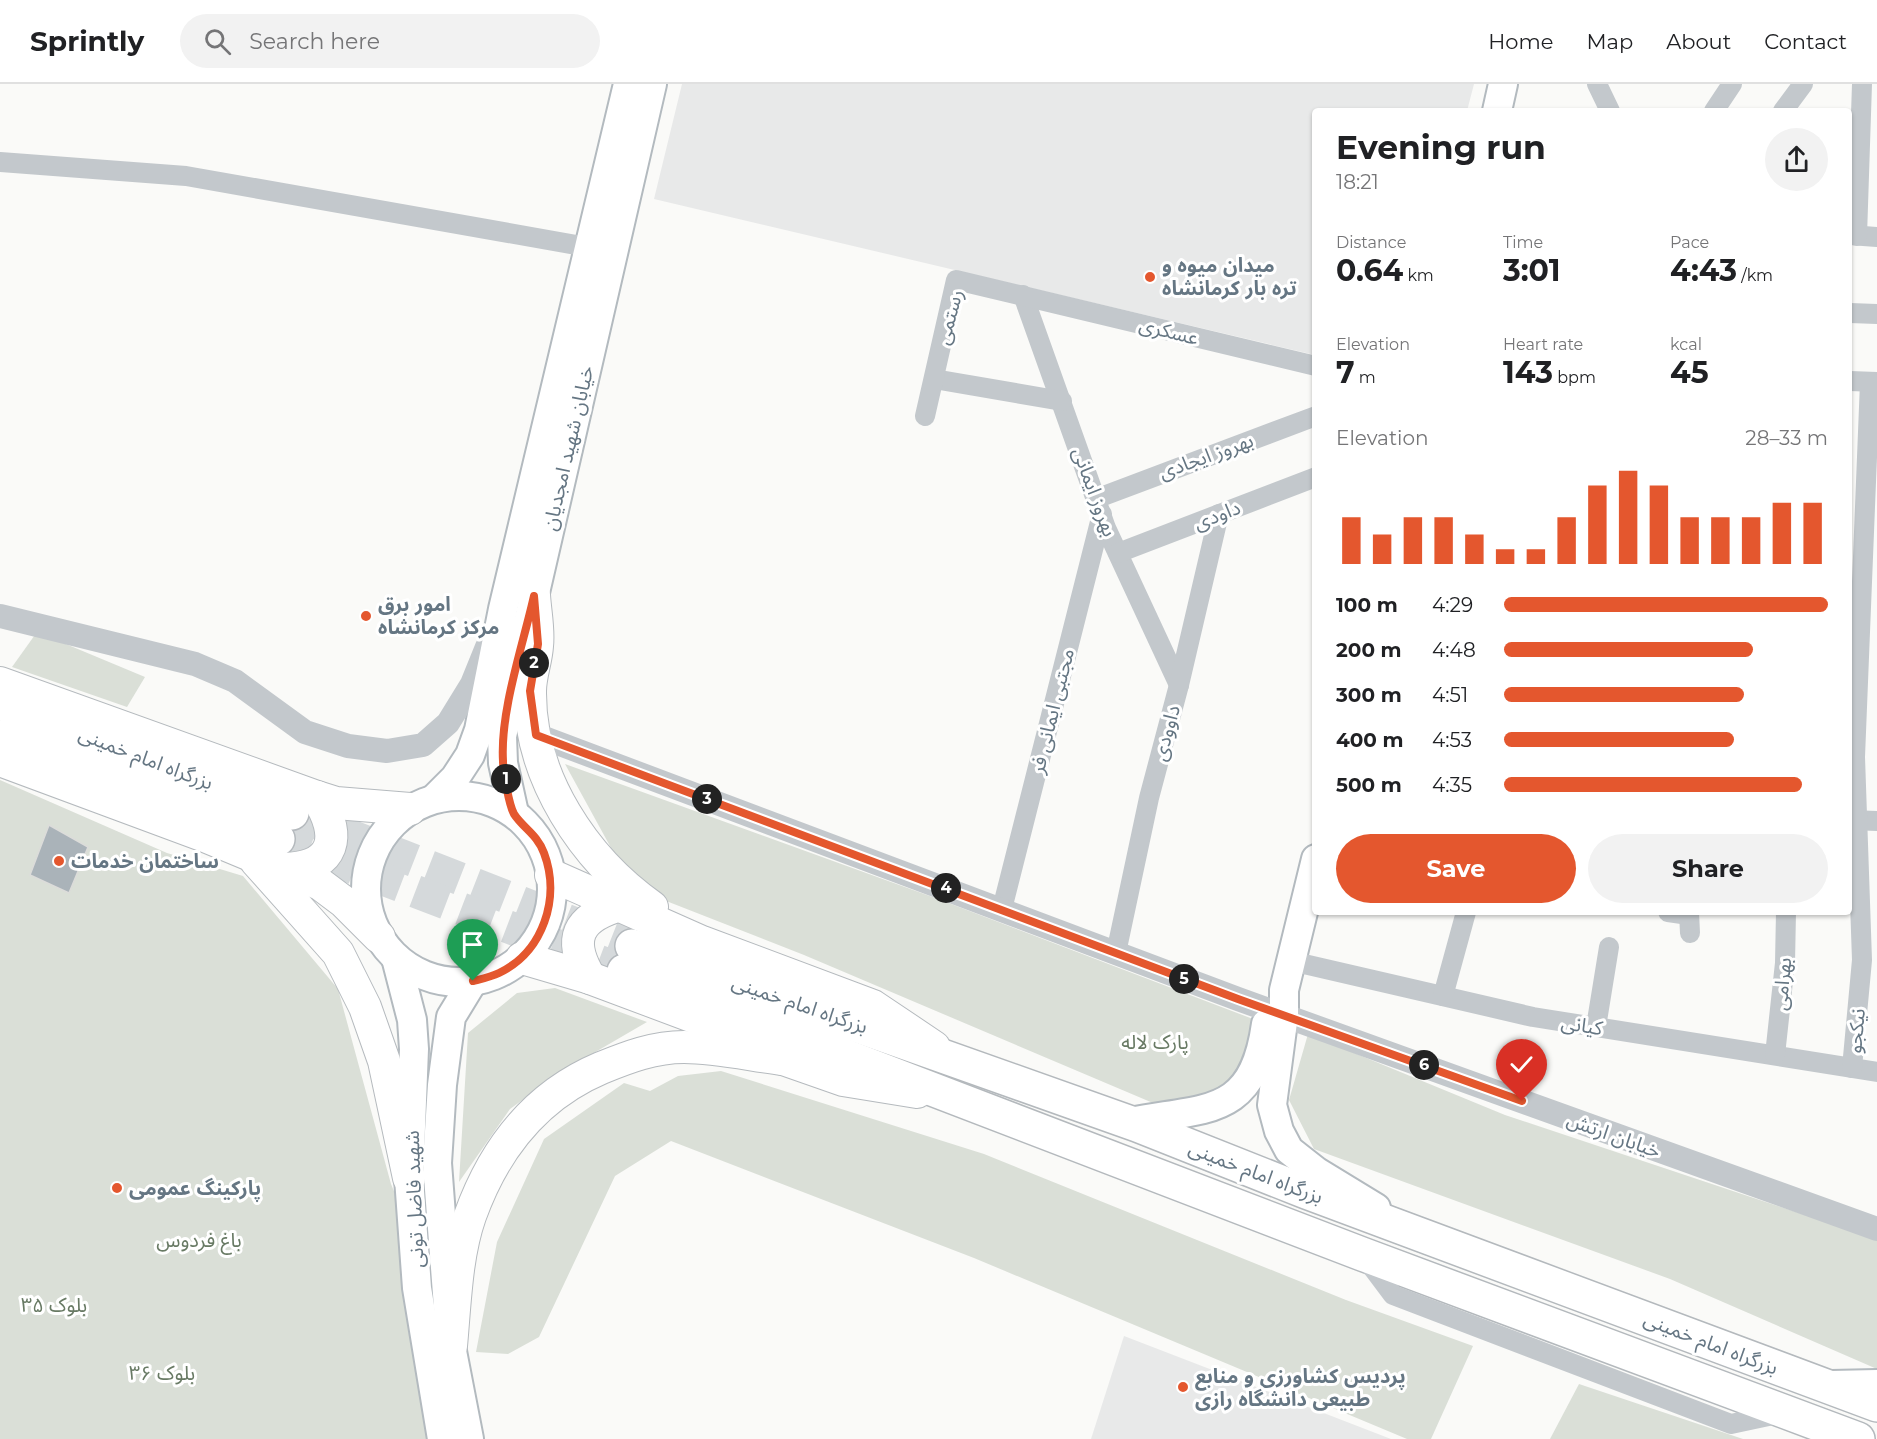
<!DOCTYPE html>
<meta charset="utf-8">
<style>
body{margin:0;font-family:Montserrat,"Noto Sans Arabic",sans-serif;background:#f2f2f2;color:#202124;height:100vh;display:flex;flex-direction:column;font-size:22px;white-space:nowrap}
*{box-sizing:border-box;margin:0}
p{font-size:20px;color:#757577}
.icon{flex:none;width:33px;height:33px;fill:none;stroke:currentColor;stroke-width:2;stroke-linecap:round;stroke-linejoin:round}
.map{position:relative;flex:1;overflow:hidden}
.drawer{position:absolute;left:1312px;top:24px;width:540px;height:807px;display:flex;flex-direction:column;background:#fff;border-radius:6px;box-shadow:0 2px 4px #0004}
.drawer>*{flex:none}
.pin{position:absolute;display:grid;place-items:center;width:51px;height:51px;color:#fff;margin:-62px -26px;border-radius:50% 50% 50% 0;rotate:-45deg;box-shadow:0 0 6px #0007}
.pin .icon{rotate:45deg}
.km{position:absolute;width:30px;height:30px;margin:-15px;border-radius:50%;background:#222;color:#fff;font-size:16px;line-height:30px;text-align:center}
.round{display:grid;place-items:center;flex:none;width:63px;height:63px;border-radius:32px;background:#f2f2f2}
.overview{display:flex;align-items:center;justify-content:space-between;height:102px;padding:0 24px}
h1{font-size:33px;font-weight:700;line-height:45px}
.figures{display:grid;grid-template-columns:repeat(3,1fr);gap:9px;height:102px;padding:6px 24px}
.figures div{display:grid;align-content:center}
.figures b{font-size:30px;font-weight:700}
.figures small{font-size:16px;font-weight:400}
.figures p{font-size:16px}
.chart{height:168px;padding:12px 24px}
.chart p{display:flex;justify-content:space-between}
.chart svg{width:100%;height:108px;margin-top:6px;stroke:#e4572e;stroke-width:6}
.primary-button{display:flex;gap:12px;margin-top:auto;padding:12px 24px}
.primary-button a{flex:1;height:69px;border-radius:36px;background:#e4572e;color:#fff;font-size:24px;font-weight:700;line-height:69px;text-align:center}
.primary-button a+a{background:#f2f2f2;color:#202124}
ul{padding:0 24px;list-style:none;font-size:20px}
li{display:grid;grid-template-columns:96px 72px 1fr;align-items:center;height:45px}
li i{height:15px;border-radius:8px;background:#e4572e}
header{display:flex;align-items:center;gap:36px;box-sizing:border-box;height:84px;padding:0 30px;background:#fff;border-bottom:2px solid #e0e0e0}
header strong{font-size:28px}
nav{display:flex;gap:33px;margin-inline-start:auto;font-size:21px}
.search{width:420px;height:54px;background:#f2f2f2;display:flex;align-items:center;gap:15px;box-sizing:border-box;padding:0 21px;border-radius:33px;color:#757577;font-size:22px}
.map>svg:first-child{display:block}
</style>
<header>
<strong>Sprintly</strong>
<div class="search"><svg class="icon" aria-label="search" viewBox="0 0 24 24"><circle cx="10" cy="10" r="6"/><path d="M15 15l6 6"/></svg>Search here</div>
<nav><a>Home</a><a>Map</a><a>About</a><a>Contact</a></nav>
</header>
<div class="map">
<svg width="1877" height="1355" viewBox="0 0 1877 1355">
<rect width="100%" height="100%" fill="#fafaf8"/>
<g fill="#e8e9e9">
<polygon points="682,0 1474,0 1467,27 1316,27 1315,271 654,115"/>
<polygon points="1124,1252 1391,1355 1091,1355"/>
</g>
<g fill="#dadfd7">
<polygon points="37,548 145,593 127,623 12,583"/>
<polygon points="565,680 938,815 1253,935 1247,981 1212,1015 1153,1019 804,871 633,804"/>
<polygon points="0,696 167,769 243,792 338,905 391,1100 414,1156 439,1355 0,1355"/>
<polygon points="555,904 647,938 561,988 510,1025 459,1098 468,949 517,909"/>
<polygon points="1308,950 1505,1031 1877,1155 1877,1285 1670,1195 1314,1065 1289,1016"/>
<polygon points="721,987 984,1070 1346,1216 1473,1262 1431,1355 1407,1355 974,1174 671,1057 615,1092 539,1253 508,1270 476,1268 497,1158 544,1055 624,999 650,1007 678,992"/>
<polygon points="1579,1300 1743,1355 1550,1355"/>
</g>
<polygon fill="#aab3b9" stroke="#dcdcda" stroke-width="1.5" points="49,741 88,763 69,809 30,791"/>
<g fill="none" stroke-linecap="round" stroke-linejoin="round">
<g stroke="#d5d9db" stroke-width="33" stroke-dasharray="33 16" stroke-linecap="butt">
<polyline points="292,729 632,862"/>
<polyline points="278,755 624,887"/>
</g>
<g stroke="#b3babf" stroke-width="32">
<g id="secondary">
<polyline points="1497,27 1503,0"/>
<circle cx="459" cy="805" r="93"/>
<polyline points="435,714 455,694 470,671 479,646 503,525 628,0"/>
<polyline points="514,729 503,679 502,652 652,0"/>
<polyline points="1316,775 1284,906 1284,930 1272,1021 1279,1047 1289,1066 1317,1088 1376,1124"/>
<polyline points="396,874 412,936 414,965 409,1094 417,1204 442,1355"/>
<path d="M 1130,1038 C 1206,1023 1253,1034 1266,940"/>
<polyline points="1831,1301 1877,1300"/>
<polyline points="469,1355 451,1262 437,1079 442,1001 451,933 473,897"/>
</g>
</g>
<g stroke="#b5babe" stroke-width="34">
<g id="primary">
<path d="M 534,511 C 535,528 539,546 537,562 C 536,577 530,592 530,607 C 529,693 584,775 652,823"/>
<polyline points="0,599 317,713 336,719 410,725"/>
<polyline points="0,676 205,752 320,800 344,818 379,853"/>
<polyline points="256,777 338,869 365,923 384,977 409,1094"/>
<path d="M 285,785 C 336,783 342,752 317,713"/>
<polyline points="551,791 702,858 873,922 934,963"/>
<polyline points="522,874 590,894 729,946 783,975 843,996 917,1008"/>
<path d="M 590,894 C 567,855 577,834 620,821"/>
<path d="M 451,1262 C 455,1219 456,1172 470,1132 C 494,1065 535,1012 601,984 C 628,973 654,963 684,963 C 717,963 750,971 783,975"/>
</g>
</g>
<g stroke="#b4b9bd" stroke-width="36">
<g id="trunk">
<polyline points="0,619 292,729"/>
<polyline points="0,653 278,755"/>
<polyline points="632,862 1137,1041 1306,1108 1877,1321"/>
<polyline points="624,887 1362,1170 1858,1355"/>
</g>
</g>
<g stroke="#c3c8cc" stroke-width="20">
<polyline points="1597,0 1610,27"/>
<polyline points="1714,27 1732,0"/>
<polyline points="1783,27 1803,0"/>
<polyline points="0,78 186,92 599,165"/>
<polyline points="1850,151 1877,153"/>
<polyline points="1857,152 1862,0"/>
<polyline points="1023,211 1106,444 1179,601"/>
<polyline points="1850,229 1877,230"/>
<polyline points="934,295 1062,317"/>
<polyline points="1850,297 1877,298"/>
<polyline points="925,332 956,196 1316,282"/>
<polyline points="1098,414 1316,332"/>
<polyline points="1118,469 1316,393"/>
<polyline points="1850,736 1877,737"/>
<polyline points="1002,825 1102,430"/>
<polyline points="1668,828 1689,831"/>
<polyline points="1689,828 1690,849"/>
<polyline points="1116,869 1149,714 1179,601 1219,430"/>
<polyline points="1291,877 1533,933 1877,988"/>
<polyline points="1443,912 1466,828"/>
<polyline points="1596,943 1609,863"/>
<polyline points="1775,971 1785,879 1786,828"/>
<polyline points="1852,984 1862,876 1855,673 1870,298"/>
<polyline points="1366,1175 1393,1211 1731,1340 1782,1329"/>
</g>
<g stroke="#c3c8cc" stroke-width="24">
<polyline points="0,532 195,580 235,597 305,648 348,662 387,667 423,661 448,639 472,600 487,563"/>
<polyline points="536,651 1238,915 1877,1145"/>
</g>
<use href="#secondary" stroke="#fff" stroke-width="28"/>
<use href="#primary" stroke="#fff" stroke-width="32"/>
<use href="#trunk" stroke="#fff" stroke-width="33"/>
</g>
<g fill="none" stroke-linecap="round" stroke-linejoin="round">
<g stroke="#fff" stroke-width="12">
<path id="route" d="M 473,897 C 481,895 491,893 499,889 C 543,868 561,814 544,769 C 537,750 523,744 514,730 C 509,721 503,687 503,677 C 500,627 523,561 534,512 L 538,560 L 530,607 L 536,651 L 1238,915 L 1522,1017"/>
</g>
<use href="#route" stroke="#e4572e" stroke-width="8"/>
</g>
<g fill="#e4572e" stroke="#fff" stroke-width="2">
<circle cx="1150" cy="193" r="6"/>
<circle cx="366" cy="532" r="6"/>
<circle cx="59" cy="777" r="6"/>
<circle cx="117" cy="1104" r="6"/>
<circle cx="1183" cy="1303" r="6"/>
</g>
<g text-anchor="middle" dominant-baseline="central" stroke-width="6" stroke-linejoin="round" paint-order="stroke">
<g font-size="20" font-weight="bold" fill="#657683" stroke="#fff" text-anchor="start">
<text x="1162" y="181">میدان میوه و<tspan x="1162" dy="23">تره بار کرمانشاه</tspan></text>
<text x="378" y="520">امور برق<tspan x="378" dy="23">مرکز کرمانشاه</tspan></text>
<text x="71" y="777">ساختمان خدمات</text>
<text x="129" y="1104">پارکینگ عمومی</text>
<text x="1195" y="1292">پردیس کشاورزی و منابع<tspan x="1195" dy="23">طبیعی دانشگاه رازی</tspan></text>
</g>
<g font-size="20" fill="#657683" stroke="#fff">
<text transform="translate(949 233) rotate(-75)">رستمی</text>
<text transform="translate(1169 247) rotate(14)">عسکری</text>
<text transform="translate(568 364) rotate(-77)">خیابان شهید امجدیان</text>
<text transform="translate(1206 372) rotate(-20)">بهروز ایجادی</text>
<text transform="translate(1095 408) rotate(70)">بهروز ایمانی</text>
<text transform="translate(1217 431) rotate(-21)">داودی</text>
<text transform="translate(1052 627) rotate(-76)">مجتبی ایمانی فر</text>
<text transform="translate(1166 649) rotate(-75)">داوودی</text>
<text transform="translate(146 674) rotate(21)">بزرگراه امام خمینی</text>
<text transform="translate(1782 900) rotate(-85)">بهرامی</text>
<text transform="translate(800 920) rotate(19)">بزرگراه امام خمینی</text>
<text transform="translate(1582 941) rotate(9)">کیانی</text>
<text transform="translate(1856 947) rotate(-85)">نیکجو</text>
<text transform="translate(1614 1051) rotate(20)">خیابان ارتش</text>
<text transform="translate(1256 1088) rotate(21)">بزرگراه امام خمینی</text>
<text transform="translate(414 1115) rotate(-92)">شهید فاضل تونی</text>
<text transform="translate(1711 1259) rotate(21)">بزرگراه امام خمینی</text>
</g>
<g font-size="20" fill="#687a64" stroke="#fff">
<text x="1155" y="958">پارک لاله</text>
<text x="199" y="1156">باغ فردوس</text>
<text x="54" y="1221">بلوک ۳۵</text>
<text x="162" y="1289">بلوک ۳۶</text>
</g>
</g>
</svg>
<div class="pin" style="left:473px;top:897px;background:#1e9e55"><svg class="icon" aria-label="arrive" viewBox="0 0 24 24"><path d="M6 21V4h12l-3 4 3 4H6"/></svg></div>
<div class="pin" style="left:1522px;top:1017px;background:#d93025"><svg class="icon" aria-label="check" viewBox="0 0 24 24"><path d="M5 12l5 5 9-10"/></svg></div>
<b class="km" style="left:506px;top:695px">1</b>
<b class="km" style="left:534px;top:579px">2</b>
<b class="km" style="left:707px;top:715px">3</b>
<b class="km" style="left:946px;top:804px">4</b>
<b class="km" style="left:1184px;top:895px">5</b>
<b class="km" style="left:1424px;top:981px">6</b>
<section class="drawer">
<div class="overview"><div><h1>Evening run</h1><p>18:21</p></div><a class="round"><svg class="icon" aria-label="share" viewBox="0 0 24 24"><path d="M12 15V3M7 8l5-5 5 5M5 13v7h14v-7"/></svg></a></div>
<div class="figures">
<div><p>Distance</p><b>0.64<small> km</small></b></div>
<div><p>Time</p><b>3:01</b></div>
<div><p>Pace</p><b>4:43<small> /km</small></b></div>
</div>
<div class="figures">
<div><p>Elevation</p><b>7<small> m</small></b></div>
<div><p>Heart rate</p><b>143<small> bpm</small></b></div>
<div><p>kcal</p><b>45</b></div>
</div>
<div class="chart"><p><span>Elevation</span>28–33 m</p>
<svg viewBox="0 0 160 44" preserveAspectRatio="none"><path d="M5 44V25M15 44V32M25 44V25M35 44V25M45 44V32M55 44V38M65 44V38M75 44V25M85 44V12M95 44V6M105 44V12M115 44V25M125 44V25M135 44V25M145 44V19M155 44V19"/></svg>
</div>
<ul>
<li><b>100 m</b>4:29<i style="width:100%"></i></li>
<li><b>200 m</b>4:48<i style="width:77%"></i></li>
<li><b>300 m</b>4:51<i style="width:74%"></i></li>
<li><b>400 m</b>4:53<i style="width:71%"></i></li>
<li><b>500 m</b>4:35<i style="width:92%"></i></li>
</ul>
<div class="primary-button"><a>Save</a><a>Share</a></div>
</section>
</div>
